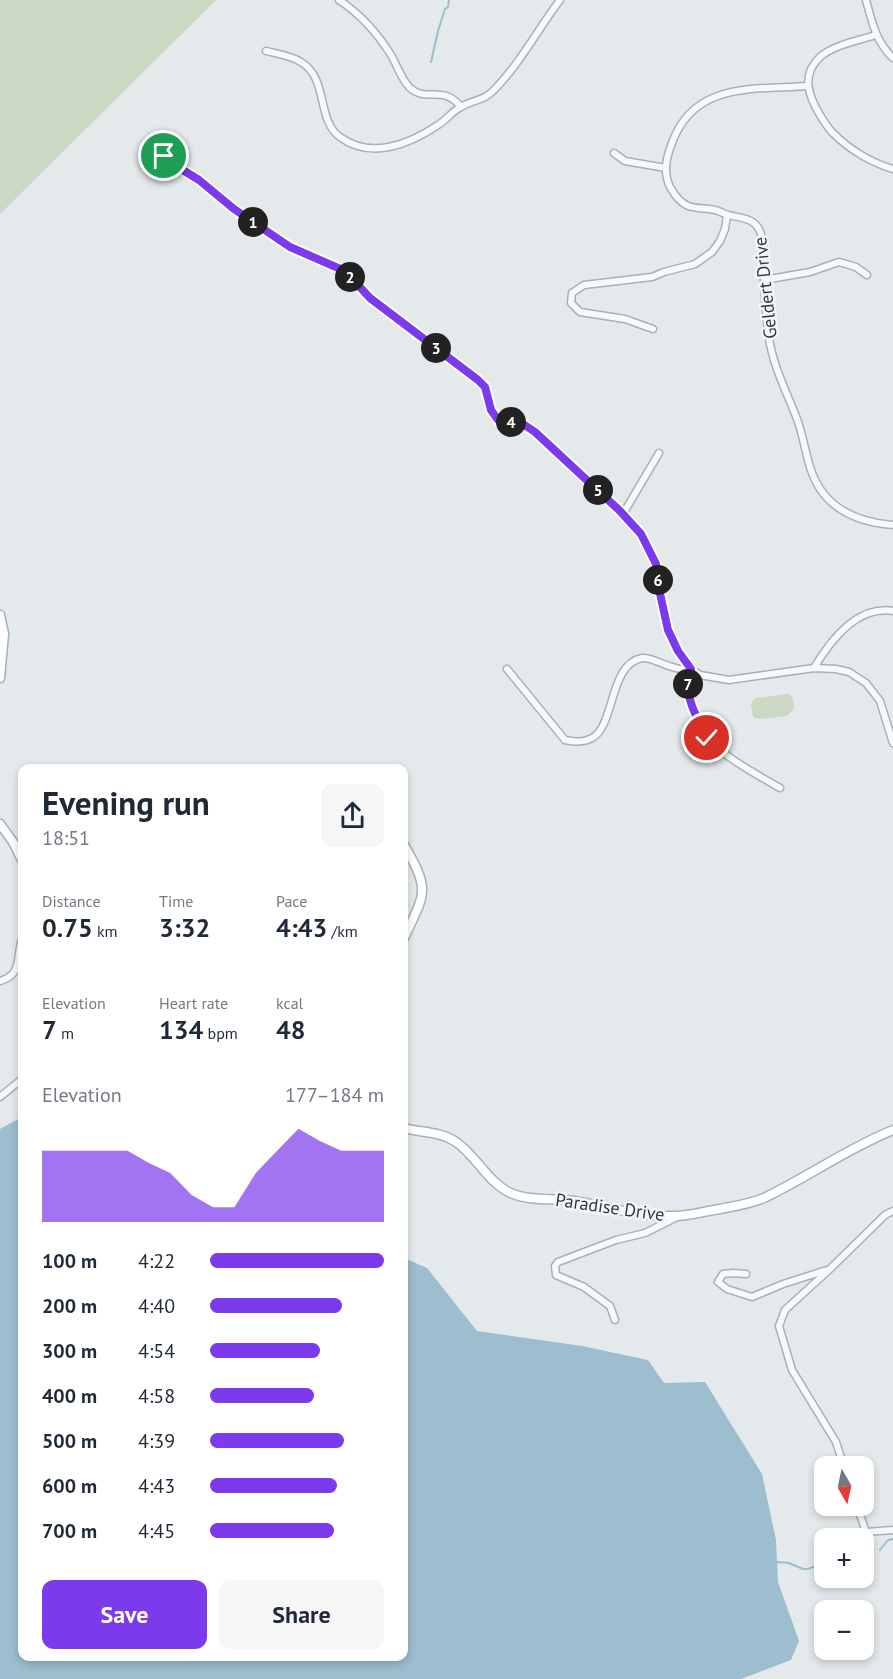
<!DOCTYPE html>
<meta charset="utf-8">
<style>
body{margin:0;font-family:"PT Sans",sans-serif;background:#f6f6f7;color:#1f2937;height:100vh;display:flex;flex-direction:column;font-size:22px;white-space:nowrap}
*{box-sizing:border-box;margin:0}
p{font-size:20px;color:#747a83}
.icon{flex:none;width:33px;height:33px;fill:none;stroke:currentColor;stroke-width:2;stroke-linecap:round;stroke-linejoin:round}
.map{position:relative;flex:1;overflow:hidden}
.details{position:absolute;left:18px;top:764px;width:390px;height:897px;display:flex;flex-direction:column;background:#fff;border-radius:12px;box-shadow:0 3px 9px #0003}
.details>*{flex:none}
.needle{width:39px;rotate:171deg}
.tools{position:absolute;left:814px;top:1456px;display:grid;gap:12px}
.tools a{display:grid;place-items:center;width:60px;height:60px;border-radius:12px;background:#fff;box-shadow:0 3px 9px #0003;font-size:30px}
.pin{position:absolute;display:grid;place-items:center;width:51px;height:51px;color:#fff;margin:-26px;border:3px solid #fff;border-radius:50%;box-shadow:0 2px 6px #0007}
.km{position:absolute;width:30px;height:30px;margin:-15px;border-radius:50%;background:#222;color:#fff;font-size:16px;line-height:30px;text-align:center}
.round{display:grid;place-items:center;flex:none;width:63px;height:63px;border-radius:12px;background:#f6f6f7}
.summary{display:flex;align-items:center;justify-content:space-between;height:102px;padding:0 24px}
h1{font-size:33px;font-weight:800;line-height:45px}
.stats{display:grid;grid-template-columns:repeat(3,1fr);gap:9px;height:102px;padding:6px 24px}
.stats div{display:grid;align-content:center}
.stats b{font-size:26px;font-weight:800}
.stats small{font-size:16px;font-weight:400}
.stats p{font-size:16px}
.chart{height:168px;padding:12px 24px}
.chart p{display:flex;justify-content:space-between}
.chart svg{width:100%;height:108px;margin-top:6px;fill:#7c3aed;opacity:.7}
.button{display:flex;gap:12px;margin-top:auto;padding:12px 24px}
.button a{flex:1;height:69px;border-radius:12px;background:#7c3aed;color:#fff;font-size:24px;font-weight:800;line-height:69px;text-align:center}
.button a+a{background:#f6f6f7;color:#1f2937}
ul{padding:0 24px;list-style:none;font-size:20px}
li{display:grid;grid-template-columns:96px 72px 1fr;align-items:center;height:45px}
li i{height:15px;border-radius:8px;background:#7c3aed}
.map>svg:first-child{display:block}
</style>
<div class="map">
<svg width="893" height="1679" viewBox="0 0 893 1679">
<rect width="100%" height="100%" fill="#e4e9ec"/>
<g fill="#ccd7c4">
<polygon points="0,0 216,0 0,214"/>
<polygon points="789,694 793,698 794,708 787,716 760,719 753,717 751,704 755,698"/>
</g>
<polygon fill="#9dbece" points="22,1117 22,1656 404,1656 404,1258 427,1268 477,1331 582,1346 648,1360 664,1383 705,1382 762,1474 776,1540 778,1582 799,1641 791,1660 741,1679 0,1679 0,1129"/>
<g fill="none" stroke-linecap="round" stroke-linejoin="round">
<g stroke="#9dbece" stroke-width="2">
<polyline points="431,62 438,31 445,9 448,7 449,0"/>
<polyline points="880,1550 888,1540 893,1539"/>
<polyline points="777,1562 789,1563 803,1569 808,1569 818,1565 825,1565"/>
<polyline points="864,1562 871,1557"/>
</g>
<g stroke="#a8b1b7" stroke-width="9">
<g id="street">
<path d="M 339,0 C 360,14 378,34 391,55 C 397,65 401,79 410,88 C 427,103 443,84 461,107"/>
<path d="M 866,0 C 872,22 876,42 893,58"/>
<path d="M 876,35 C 860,40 833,45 820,57 C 801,75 808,95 820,115 C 824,121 828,129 834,134 C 850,150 872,163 893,169"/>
<path d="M 266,51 C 278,54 292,56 301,62 C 329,79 316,120 340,137 C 371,160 410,144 438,125 C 446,120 452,112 459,108 C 473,99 483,102 495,89 C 521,62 538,29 560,0"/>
<path d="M 808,86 C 755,90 694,81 672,143 C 666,158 663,172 670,187 C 674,194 681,203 688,206 C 697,209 707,208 715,210 C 720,211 724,214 728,215 C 742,218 756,218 761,234 C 765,249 764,264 764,279 C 765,298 766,319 769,338 C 773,366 787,393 797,419 C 803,435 805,451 810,467 C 822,507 854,522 893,525"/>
<polyline points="614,153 625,161 666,168"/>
<polyline points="163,156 168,161 199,180 234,209 290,247 311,258 345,271 370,298 478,380 485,387 491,410 498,420 523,424 535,432 550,447 570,463 620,511 641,534 656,564 659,589 668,630 678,651 691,669 700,675 729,680 814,668 836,669 849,672 866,683 880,701 893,743"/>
<polyline points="764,280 810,272 839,262 856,267 867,275"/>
<polyline points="653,329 625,319 580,312 571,303 572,293 584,285 652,277 664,272 695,264 712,252 720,241 725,229 727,215"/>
<polyline points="623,514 659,453"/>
<path d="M 814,668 C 830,641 857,605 893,611"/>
<path d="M 507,669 L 565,740 C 574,742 583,743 592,738 C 615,726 609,664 642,658 C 651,657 661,664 669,666 C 677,669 683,670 691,669 C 687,685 688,690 693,706 C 696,716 700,727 706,736 C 717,753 761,777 780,788"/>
<path d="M 0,981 C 23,975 16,956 22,939"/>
<polyline points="0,1097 22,1079"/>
<polyline points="746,1274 733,1273 723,1274 718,1282 727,1289 752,1297 783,1284 827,1270"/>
<polyline points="615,1320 610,1306 599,1298 584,1287 556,1275 555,1266 558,1262 616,1240 645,1233 677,1217"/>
<polyline points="844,1467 836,1442 792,1370 779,1326 785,1310 830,1269 885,1215 893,1211"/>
<polyline points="857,1506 866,1532 893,1530"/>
</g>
</g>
<g stroke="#a8b1b7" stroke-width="11">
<g id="secondary">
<polyline points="0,615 4,634 0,678"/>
<polyline points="0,824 13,842 22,860"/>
<path d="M 404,845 C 431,891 425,893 404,938"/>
<path d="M 404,1128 C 421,1133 440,1131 456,1142 C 477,1156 488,1184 513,1194 C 533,1202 558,1197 580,1202 C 611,1208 643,1217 675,1216 C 690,1216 705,1211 720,1209 C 735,1206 749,1204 764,1198 C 808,1177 848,1148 893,1130"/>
</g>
</g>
<use href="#street" stroke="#f7f9fa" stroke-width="6"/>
<use href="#secondary" stroke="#fff" stroke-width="8"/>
</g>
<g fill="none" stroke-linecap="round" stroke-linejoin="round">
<g stroke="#fff" stroke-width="12">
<path id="route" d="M 164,156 L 168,161 L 199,180 L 234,209 L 290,247 L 345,271 L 370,298 L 478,380 L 485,387 L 491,410 L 498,420 L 523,424 L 535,432 L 620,511 L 641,534 L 656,564 L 659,589 L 668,630 L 678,651 L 691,669 C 690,673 688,679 688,683 C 687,702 699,721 707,738"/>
</g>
<use href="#route" stroke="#7c3aed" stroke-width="8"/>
</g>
<g text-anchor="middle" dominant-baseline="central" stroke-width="5" stroke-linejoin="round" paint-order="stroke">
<g font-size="18" fill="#2a3946" stroke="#f4f7f9">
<text transform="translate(765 288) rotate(-96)">Geldert Drive</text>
<text transform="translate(610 1207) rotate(8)">Paradise Drive</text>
</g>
</g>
</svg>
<div class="tools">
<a><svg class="needle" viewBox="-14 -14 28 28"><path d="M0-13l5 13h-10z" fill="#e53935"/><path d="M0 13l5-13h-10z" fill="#747a83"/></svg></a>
<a>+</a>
<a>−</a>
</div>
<div class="pin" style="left:164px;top:156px;background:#1e9e55"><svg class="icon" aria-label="arrive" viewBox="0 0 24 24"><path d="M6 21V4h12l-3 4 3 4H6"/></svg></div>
<div class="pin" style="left:707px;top:738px;background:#d93025"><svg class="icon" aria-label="check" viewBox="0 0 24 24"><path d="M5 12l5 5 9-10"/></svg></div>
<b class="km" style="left:253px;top:222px">1</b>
<b class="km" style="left:350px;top:277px">2</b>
<b class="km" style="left:436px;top:348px">3</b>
<b class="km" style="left:511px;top:422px">4</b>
<b class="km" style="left:598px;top:490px">5</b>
<b class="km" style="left:658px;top:580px">6</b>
<b class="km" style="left:688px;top:684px">7</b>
<section class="details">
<div class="summary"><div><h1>Evening run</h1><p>18:51</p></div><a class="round"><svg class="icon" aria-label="share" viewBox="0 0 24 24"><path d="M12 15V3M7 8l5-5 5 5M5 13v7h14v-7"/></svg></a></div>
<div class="stats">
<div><p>Distance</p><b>0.75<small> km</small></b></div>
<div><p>Time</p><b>3:32</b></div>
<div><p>Pace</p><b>4:43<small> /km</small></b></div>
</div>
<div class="stats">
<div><p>Elevation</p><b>7<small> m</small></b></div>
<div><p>Heart rate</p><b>134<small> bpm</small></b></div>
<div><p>kcal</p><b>48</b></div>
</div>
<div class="chart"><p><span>Elevation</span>177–184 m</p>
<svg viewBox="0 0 160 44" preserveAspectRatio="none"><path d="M0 44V15L10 15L20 15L30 15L40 15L50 20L60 24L70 33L80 38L90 38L100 24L110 15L120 6L130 11L140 15L150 15L160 15V44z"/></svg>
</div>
<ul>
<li><b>100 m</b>4:22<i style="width:100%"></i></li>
<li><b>200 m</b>4:40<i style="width:76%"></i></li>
<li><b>300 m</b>4:54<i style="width:63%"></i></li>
<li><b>400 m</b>4:58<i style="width:60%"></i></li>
<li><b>500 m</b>4:39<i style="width:77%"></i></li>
<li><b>600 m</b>4:43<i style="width:73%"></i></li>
<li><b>700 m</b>4:45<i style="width:71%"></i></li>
</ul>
<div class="button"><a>Save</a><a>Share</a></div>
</section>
</div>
